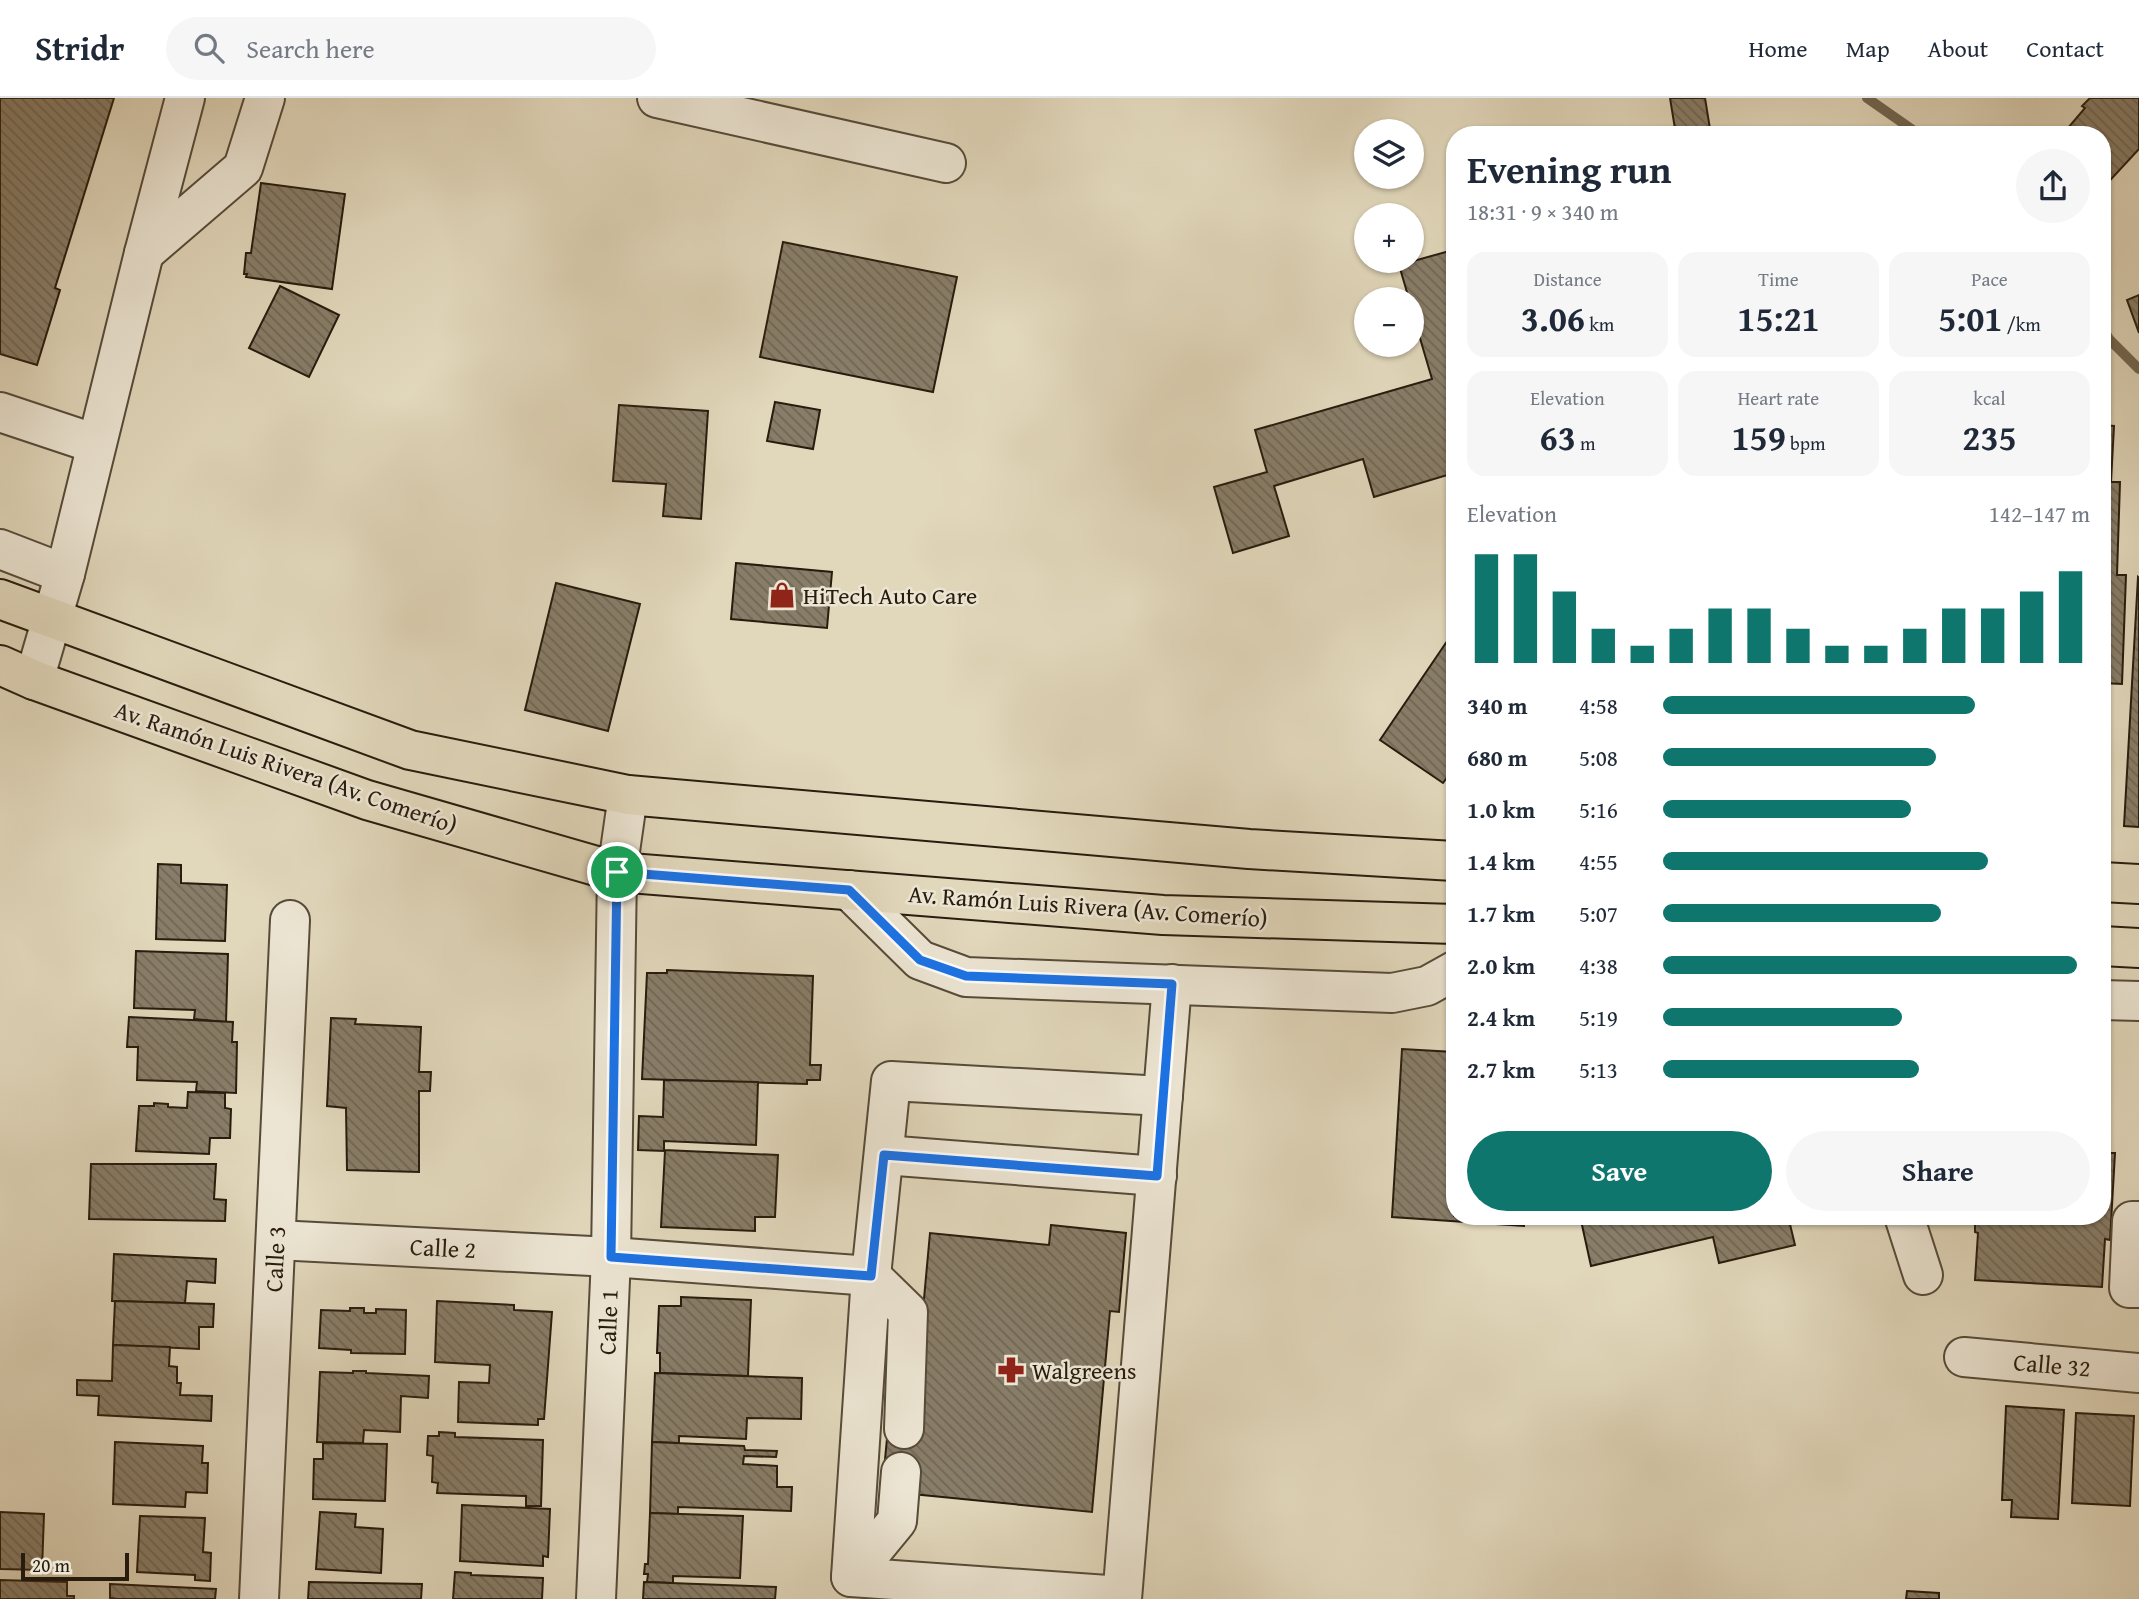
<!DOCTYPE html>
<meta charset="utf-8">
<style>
body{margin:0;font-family:"Gentium Book Plus",serif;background:#f6f6f7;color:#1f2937;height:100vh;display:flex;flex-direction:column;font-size:26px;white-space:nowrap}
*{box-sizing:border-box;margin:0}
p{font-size:23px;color:#747a83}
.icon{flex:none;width:38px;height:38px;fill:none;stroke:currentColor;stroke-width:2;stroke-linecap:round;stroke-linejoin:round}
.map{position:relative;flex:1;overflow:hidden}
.side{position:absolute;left:1446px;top:28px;width:665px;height:1099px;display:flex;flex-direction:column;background:#fff;border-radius:28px;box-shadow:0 2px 5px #0004}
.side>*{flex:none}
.buttons{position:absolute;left:1354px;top:21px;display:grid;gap:14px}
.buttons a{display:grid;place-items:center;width:70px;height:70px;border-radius:50%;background:#fff;box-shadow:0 2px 5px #0004;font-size:35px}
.scale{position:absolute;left:21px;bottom:18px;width:108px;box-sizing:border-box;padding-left:7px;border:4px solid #271c0e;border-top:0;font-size:19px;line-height:24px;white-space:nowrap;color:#271c0e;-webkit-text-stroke:5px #ece5d3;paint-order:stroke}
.pin{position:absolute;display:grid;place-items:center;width:60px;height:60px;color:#fff;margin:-30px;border:4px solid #fff;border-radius:50%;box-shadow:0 2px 7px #0007}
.round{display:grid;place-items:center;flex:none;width:74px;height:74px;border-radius:37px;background:#f6f6f7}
.head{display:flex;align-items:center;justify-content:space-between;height:119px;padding:0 21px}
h1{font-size:38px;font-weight:800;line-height:52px}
.stats{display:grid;grid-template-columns:repeat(3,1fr);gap:10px;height:119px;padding:7px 21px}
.stats div{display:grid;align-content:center;border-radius:18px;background:#f6f6f7;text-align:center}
.stats b{font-size:35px;font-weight:800}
.stats small{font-size:19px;font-weight:400}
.stats p{font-size:19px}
.chart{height:196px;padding:14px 21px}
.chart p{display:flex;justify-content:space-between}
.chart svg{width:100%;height:126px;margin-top:7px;stroke:#0f766e;stroke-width:6}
.action{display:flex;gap:14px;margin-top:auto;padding:14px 21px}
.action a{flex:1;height:80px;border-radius:42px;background:#0f766e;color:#fff;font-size:28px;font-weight:800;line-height:80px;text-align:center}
.action a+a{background:#f6f6f7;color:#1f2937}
ul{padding:0 21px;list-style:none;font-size:23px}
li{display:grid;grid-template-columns:112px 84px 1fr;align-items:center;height:52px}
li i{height:18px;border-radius:9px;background:#0f766e}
header{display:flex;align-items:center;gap:42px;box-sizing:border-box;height:98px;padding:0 35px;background:#fff;border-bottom:2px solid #e0e1e3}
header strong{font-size:33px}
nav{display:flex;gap:38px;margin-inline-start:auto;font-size:24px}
.search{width:490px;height:63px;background:#f6f6f7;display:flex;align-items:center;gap:18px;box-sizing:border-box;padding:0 24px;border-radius:38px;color:#747a83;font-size:26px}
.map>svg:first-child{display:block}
</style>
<header>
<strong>Stridr</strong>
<div class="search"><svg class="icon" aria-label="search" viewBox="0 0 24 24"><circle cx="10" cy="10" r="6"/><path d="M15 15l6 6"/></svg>Search here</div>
<nav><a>Home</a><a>Map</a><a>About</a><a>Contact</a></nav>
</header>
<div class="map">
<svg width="2139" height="1501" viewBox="0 0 2139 1501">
<defs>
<pattern id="building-back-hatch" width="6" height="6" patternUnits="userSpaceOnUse" patternTransform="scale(1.75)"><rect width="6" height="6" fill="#887d68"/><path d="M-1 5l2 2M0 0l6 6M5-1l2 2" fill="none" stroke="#6f6654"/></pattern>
</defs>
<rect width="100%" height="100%" fill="#e1d7bb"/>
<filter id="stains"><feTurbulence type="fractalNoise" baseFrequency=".00286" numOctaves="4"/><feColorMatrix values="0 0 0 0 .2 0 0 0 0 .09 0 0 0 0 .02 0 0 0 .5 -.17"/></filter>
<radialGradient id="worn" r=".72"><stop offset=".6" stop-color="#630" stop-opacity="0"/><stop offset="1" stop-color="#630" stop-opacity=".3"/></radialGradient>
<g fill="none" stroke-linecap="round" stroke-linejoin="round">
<g stroke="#716652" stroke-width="10">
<polyline points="1867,0 1920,37"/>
<polyline points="2102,229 2109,241 2139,271"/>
</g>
</g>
<g fill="url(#building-back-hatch)" stroke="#271c0e" stroke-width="2">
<polygon points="0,0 114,0 55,190 60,192 37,267 0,256"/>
<polygon points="1670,0 1705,0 1711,37 1676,37"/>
<polygon points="2090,0 2139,0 2139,51 2102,91 2102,37 2062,37 2085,10 2082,8"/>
<polygon points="261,85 345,96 332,191 246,179 247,176 244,176 246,155 251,155"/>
<polygon points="783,144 957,179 933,294 760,259"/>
<polygon points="1453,152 1454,158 1454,375 1374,399 1363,361 1274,388 1289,438 1233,455 1214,389 1267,374 1255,332 1432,281 1412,213 1412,201 1409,201 1399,167"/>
<polygon points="280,188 339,217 309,279 249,250"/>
<polygon points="2139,197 2139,235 2127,202"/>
<polygon points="775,304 820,312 813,351 767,343"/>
<polygon points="619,307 708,313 701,421 663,418 666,386 613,383"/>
<polygon points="2102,327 2114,328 2111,384 2120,384 2117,477 2126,477 2122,586 2102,585"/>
<polygon points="736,465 832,474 827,530 731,521"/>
<polygon points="2138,479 2139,480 2139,729 2124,728"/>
<polygon points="556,485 640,506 608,633 525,612"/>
<polygon points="1454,533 1454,670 1443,685 1380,642"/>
<polygon points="158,766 181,767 181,785 227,787 225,843 156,841"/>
<polygon points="136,853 228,856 226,924 194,921 195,912 134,910"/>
<polygon points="667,872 813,878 810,967 821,967 820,982 807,982 807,986 642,981 647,875 667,875"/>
<polygon points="129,919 233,924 232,944 237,944 236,995 196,993 197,984 137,982 138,949 127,949"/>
<polygon points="331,920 356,921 355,926 421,929 419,974 431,974 430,993 419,993 419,1074 347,1072 346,1010 327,1008"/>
<polygon points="1402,951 1454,954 1454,1118 1524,1118 1524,1128 1392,1119"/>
<polygon points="664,982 758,984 756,1047 664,1043 664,1052 778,1057 775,1119 755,1119 755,1133 661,1129 665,1053 638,1052 639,1018 663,1019"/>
<polygon points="188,994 225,995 225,1010 231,1011 230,1040 210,1040 209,1056 136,1053 139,1008 154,1008 154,1005 168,1006 168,1009 187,1010"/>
<polygon points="2102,1055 2115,1055 2110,1142 2105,1141 2102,1189 1975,1182 1978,1135 1975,1134 1975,1124 1979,1124 1979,1118 2102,1118"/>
<polygon points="91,1066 216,1066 214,1101 226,1102 225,1123 89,1121"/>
<polygon points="1580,1118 1788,1118 1795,1147 1719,1165 1713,1139 1591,1168"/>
<polygon points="1051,1127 1126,1135 1119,1214 1110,1213 1092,1414 912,1396 884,1372 888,1330 912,1332 930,1135 1049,1147"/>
<polygon points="114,1156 216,1161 215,1185 187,1183 185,1205 112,1203"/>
<polygon points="681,1199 751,1202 748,1278 660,1275 660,1255 657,1255 659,1208 681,1208"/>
<polygon points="115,1203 214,1206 213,1229 199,1229 199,1251 113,1247"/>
<polygon points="437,1203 514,1207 514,1212 552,1214 544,1321 538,1321 538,1327 458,1324 459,1284 489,1285 490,1267 435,1264"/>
<polygon points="350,1210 364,1210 364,1215 376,1215 376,1211 406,1212 405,1256 351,1255 351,1252 319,1250 321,1212 350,1213"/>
<polygon points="113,1247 170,1249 169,1268 177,1269 177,1285 181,1285 180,1297 212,1298 211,1323 98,1317 99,1298 77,1297 77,1282 112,1283"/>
<polygon points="353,1273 366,1273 366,1275 429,1278 428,1300 401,1298 400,1334 364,1332 363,1345 317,1344 320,1274 353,1275"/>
<polygon points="655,1275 802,1280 801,1321 747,1320 746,1341 679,1338 679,1345 652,1344"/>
<polygon points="2006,1308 2064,1312 2058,1421 2011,1419 2012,1402 2002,1402"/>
<polygon points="2076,1315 2134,1318 2130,1408 2072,1405"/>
<polygon points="439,1334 455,1335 455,1339 543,1342 541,1408 526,1408 526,1398 437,1395 438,1385 432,1384 433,1358 427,1357 428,1338 439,1338"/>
<polygon points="115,1344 203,1348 202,1365 208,1365 207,1395 186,1394 185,1409 113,1406"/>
<polygon points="652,1344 744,1348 745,1352 777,1353 776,1359 744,1358 743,1366 777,1368 777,1389 792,1389 791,1413 678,1409 678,1416 650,1415"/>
<polygon points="323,1345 387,1346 385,1403 313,1401 314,1361 323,1361"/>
<polygon points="462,1407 550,1411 548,1459 543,1458 543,1468 460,1463"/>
<polygon points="0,1414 44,1416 42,1472 0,1471"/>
<polygon points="320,1414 356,1416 355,1429 383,1431 381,1475 316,1471"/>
<polygon points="650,1415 743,1418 740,1480 673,1478 673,1485 647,1484 648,1476 644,1476 645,1466 648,1466"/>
<polygon points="140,1418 205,1420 203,1454 211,1455 210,1483 195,1482 195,1477 137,1474"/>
<polygon points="455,1474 471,1475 471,1477 543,1480 542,1501 453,1501"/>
<polygon points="0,1482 67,1484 67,1498 74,1498 74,1501 0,1501"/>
<polygon points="309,1484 422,1486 421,1501 308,1501"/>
<polygon points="644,1484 776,1489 775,1501 643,1501"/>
<polygon points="110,1486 216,1491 215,1501 117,1501 110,1500"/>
<polygon points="1907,1493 1939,1495 1939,1501 1906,1501"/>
</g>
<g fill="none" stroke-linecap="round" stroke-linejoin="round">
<g stroke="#564b39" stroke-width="42">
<g id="minor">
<polyline points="657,0 946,65"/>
<polyline points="144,155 243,70 265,0"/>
<polyline points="0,314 96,346"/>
<polyline points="0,451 65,476"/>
<polyline points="34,582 65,476 144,155 185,0"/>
<polyline points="849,792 920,862 966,879 1392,895 1427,888 1454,873"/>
<polyline points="2102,902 2139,903"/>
<polyline points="884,1057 1157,1078"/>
<polyline points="1904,1118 1923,1177"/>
<polyline points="2139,1123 2132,1123 2129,1190 2139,1190"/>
<polyline points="276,1142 611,1159 871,1178 908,1214 904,1331"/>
<polyline points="1964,1259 2139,1275"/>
<polyline points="851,1479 897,1423 901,1374"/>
<polyline points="1122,1498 851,1479 871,1178 891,983 1163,998"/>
<polyline points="259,1501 290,822"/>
<polyline points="596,1501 611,1159 617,774 628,697"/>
<polyline points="1122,1501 1172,886"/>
</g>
</g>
<g stroke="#271c0e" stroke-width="42">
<g id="major">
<polyline points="0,501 410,652 628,697 1249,751 1454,763"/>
<polyline points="0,567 34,582 367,702 617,774 1163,817 1454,826"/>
<polyline points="2102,784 2139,786"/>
<polyline points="2102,848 2139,850"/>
</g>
</g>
<use href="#minor" stroke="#ece5d3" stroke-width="38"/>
<use href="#major" stroke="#e1d7bb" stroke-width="38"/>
</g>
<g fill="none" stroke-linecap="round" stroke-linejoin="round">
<g stroke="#fff" stroke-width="14">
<polygon id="route" points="617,774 849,792 920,862 966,878 1172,886 1157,1078 884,1057 871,1178 611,1159"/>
</g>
<use href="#route" stroke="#1a73e8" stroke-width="9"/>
</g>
<defs>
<g id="shop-bare" transform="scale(2.1)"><path d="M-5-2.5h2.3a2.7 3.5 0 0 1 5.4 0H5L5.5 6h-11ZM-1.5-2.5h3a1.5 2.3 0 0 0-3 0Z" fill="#8f2418" stroke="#ece5d3" stroke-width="2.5" paint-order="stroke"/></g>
<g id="pharmacy-bare" transform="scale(2.1)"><path d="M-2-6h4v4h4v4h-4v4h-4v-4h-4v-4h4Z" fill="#8f2418" stroke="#ece5d3" stroke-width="2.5" paint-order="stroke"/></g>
</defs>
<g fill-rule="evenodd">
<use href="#shop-bare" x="782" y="497"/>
<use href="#pharmacy-bare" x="1011" y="1272"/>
</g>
<g text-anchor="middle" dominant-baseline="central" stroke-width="5" stroke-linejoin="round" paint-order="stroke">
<g font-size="24" fill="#271c0e" stroke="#ece5d3" text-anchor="start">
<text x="803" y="497">HiTech Auto Care</text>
<text x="1032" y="1272">Walgreens</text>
</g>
<g font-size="24" fill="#271c0e" stroke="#ece5d3">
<text transform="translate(286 669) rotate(19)">Av. Ramón Luis Rivera (Av. Comerío)</text>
<text transform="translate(1088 808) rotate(4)">Av. Ramón Luis Rivera (Av. Comerío)</text>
<text transform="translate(443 1150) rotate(3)">Calle 2</text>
<text transform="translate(275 1161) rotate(-87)">Calle 3</text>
<text transform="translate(608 1224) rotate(-88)">Calle 1</text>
<text transform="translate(2052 1267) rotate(5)">Calle 32</text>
</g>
</g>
<rect width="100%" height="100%" filter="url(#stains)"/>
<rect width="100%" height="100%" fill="url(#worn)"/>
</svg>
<div class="buttons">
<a><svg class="icon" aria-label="layers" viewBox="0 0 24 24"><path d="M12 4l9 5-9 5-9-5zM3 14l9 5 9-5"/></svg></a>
<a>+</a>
<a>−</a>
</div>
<div class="scale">20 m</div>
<div class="pin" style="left:617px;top:774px;background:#1e9e55"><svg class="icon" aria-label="arrive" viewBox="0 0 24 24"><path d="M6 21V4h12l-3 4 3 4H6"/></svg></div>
<section class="side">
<div class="head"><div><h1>Evening run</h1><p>18:31 · 9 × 340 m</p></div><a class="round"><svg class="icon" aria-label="share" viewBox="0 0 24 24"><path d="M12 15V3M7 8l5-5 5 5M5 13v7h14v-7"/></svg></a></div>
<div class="stats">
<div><p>Distance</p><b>3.06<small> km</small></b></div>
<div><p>Time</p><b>15:21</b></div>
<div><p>Pace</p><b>5:01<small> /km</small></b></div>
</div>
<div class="stats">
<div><p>Elevation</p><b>63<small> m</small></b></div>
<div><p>Heart rate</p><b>159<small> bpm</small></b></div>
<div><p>kcal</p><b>235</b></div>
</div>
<div class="chart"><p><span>Elevation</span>142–147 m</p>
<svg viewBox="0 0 160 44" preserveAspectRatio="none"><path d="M5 44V6M15 44V6M25 44V19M35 44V32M45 44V38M55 44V32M65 44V25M75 44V25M85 44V32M95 44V38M105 44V38M115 44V32M125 44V25M135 44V25M145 44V19M155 44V12"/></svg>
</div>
<ul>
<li><b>340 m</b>4:58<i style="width:73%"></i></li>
<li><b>680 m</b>5:08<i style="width:64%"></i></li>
<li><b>1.0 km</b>5:16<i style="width:58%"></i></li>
<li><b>1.4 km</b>4:55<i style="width:76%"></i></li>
<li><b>1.7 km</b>5:07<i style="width:65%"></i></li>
<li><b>2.0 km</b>4:38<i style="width:97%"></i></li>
<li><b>2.4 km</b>5:19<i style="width:56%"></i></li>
<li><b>2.7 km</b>5:13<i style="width:60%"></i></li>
</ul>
<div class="action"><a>Save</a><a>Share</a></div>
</section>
</div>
